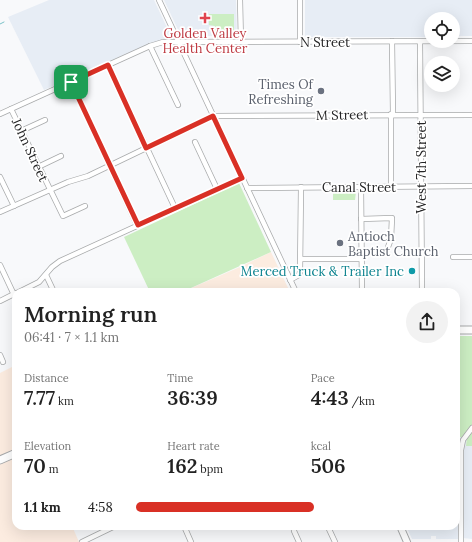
<!DOCTYPE html>
<meta charset="utf-8">
<style>
body{margin:0;font-family:Lora,serif;background:#f2f2f2;color:#222;height:100vh;display:flex;flex-direction:column;font-size:15px;white-space:nowrap}
*{box-sizing:border-box;margin:0}
p{font-size:13px;color:#767676}
.icon{flex:none;width:22px;height:22px;fill:none;stroke:currentColor;stroke-width:2;stroke-linecap:round;stroke-linejoin:round}
.map{position:relative;flex:1;overflow:hidden}
.sheet{position:absolute;left:12px;top:288px;width:448px;height:242px;display:flex;flex-direction:column;background:#fff;border-radius:12px;box-shadow:0 4px 16px #0002}
.sheet>*{flex:none}
.controls{position:absolute;left:424px;top:12px;display:grid;gap:8px}
.controls a{display:grid;place-items:center;width:36px;height:36px;border-radius:50%;background:#fff;box-shadow:0 4px 16px #0002;font-size:20px}
.pin{position:absolute;display:grid;place-items:center;width:34px;height:34px;color:#fff;margin:-17px;border-radius:8px;box-shadow:0 2px 6px #0006}
.round{display:grid;place-items:center;flex:none;width:42px;height:42px;border-radius:21px;background:#f2f2f2}
.summary{display:flex;align-items:center;justify-content:space-between;height:68px;padding:0 12px}
h1{font-size:22px;font-weight:600;line-height:30px}
.metrics{display:grid;grid-template-columns:repeat(3,1fr);gap:6px;height:68px;padding:4px 12px}
.metrics div{display:grid;align-content:center}
.metrics b{font-size:20px;font-weight:600}
.metrics small{font-size:11px;font-weight:400}
.metrics p{font-size:11px}
ul{padding:0 12px;list-style:none;font-size:13px}
li{display:grid;grid-template-columns:64px 48px 1fr;align-items:center;height:30px}
li i{height:10px;border-radius:5px;background:#d93025}
.map>svg:first-child{display:block}
</style>
<div class="map">
<svg width="472" height="542" viewBox="0 0 472 542">
<rect width="100%" height="100%" fill="#f8f9fb"/>
<g fill="#fcece0">
<polygon points="271,252 290,292 182,292 240,267"/>
<polygon points="16,365 16,449 0,456 0,373"/>
<polygon points="16,457 16,526 72,526 79,542 0,542 0,464"/>
</g>
<g fill="#e7edf5">
<polygon points="49,0 154,0 170,34 168,39 151,43 44,90 8,17"/>
<polygon points="164,0 236,0 237,36 181,36"/>
<polygon points="305,0 472,0 472,36 453,36 453,19 431,19 431,37 305,37"/>
<polygon points="456,437 467,437 466,446 472,446 472,539 463,538 463,536 459,536 458,539 436,539 436,536 431,536 431,539 412,539 406,526 456,526"/>
</g>
<g fill="#cceec3">
<polygon points="209,14 234,14 234,38 215,38 215,26 209,25"/>
<polygon points="239,183 271,252 182,292 150,292 124,237"/>
<polygon points="333,192 356,192 355,200 333,200"/>
<polygon points="456,336 472,336 472,446 466,446 467,437 456,437"/>
</g>
<g fill="none" stroke-linecap="round" stroke-linejoin="round">
<polyline stroke="#7bc2c8" stroke-width="1" points="0,24 4,22"/>
<g stroke="#a8aaab" stroke-width="6">
<g id="minor">
<polyline points="159,0 296,292"/>
<polyline points="240,0 241,42"/>
<polyline points="300,0 300,42"/>
<polyline points="392,41 393,114"/>
<polyline points="420,42 422,292"/>
<polyline points="150,46 178,105"/>
<polyline points="108,65 175,208"/>
<polyline points="71,82 137,225"/>
<polyline points="11,109 63,216 85,206"/>
<polyline points="0,114 150,46 163,42 472,41"/>
<polyline points="391,114 391,187"/>
<polyline points="21,131 45,120"/>
<polyline points="195,142 217,189"/>
<polyline points="38,167 61,156"/>
<polyline points="0,177 14,206"/>
<polyline points="361,187 362,292"/>
<polyline points="247,188 472,186"/>
<polyline points="0,212 68,182 88,176 213,116 472,115"/>
<polyline points="361,219 392,218 391,239 388,247"/>
<polyline points="453,257 472,257"/>
<polyline points="301,259 361,259"/>
<polyline points="0,265 16,299"/>
<polyline points="46,275 54,292"/>
<polyline points="290,280 299,275 300,272 301,187"/>
<polyline points="19,292 39,282 52,267 60,261 242,178"/>
<polyline points="0,301 16,293"/>
<polyline points="0,355 3,362"/>
<polyline points="184,526 191,542"/>
<polyline points="328,527 335,542"/>
<polyline points="294,531 299,542"/>
<polyline points="82,542 115,526"/>
<polyline points="461,542 461,450 463,440 472,428"/>
</g>
</g>
<g stroke="#a8aaab" stroke-width="8">
<polyline id="major" points="400,526 407,542"/>
</g>
<g stroke="#a8aaab" stroke-width="9">
<g id="highway">
<polyline points="456,330 472,330"/>
<polyline points="0,460 16,453"/>
</g>
</g>
<use href="#minor" stroke="#fff" stroke-width="4.5"/>
<use href="#major" stroke="#fff" stroke-width="6"/>
<use href="#highway" stroke="#fff" stroke-width="7"/>
</g>
<g fill="none" stroke-linecap="round" stroke-linejoin="round">
<g stroke="#fff" stroke-width="8">
<polygon id="route" points="108,65 146,148 213,116 242,178 138,225 71,82"/>
</g>
<use href="#route" stroke="#d93025" stroke-width="5"/>
</g>
<path fill="#e0444e" stroke="#fff" stroke-width="1.5" d="M203 12h4v4h4v4h-4v4h-4v-4h-4v-4h4z"/>
<g fill="#6b7280" stroke="#fff" stroke-width="1.5">
<circle cx="321" cy="91" r="4"/>
<circle cx="340" cy="243" r="4"/>
</g>
<circle fill="#0f9aa8" stroke="#fff" stroke-width="1.5" cx="412" cy="271" r="4"/>
<g text-anchor="middle" dominant-baseline="central" stroke-width="3.5" stroke-linejoin="round" paint-order="stroke">
<g font-size="13" fill="#be3a42" stroke="#fff">
<text x="205" y="33">Golden Valley<tspan x="205" dy="15">Health Center</tspan></text>
</g>
<g font-size="13" fill="#242425" stroke="#fff">
<text x="325" y="42">N Street</text>
<text transform="translate(342 115) rotate(-1)">M Street</text>
<text transform="translate(30 150) rotate(65)">John Street</text>
<text transform="translate(421 167) rotate(-90)">West 7th Street</text>
<text x="359" y="187">Canal Street</text>
</g>
<g font-size="13" fill="#5b616d" stroke="#fff" text-anchor="end">
<text x="313" y="84">Times Of<tspan x="313" dy="15">Refreshing</tspan></text>
<text x="348" y="236" text-anchor="start">Antioch<tspan x="348" dy="15">Baptist Church</tspan></text>
</g>
<g font-size="13" fill="#0d838f" stroke="#fff" text-anchor="end">
<text x="404" y="271">Merced Truck &amp; Trailer Inc</text>
</g>
</g>
</svg>
<div class="controls">
<a><svg class="icon" aria-label="locate" viewBox="0 0 24 24"><circle cx="12" cy="12" r="6"/><path d="M12 2v4M12 18v4M2 12h4M18 12h4"/></svg></a>
<a><svg class="icon" aria-label="layers" viewBox="0 0 24 24"><path d="M12 4l9 5-9 5-9-5zM3 14l9 5 9-5"/></svg></a>
</div>
<div class="pin" style="left:71px;top:82px;background:#1e9e55"><svg class="icon" aria-label="arrive" viewBox="0 0 24 24"><path d="M6 21V4h12l-3 4 3 4H6"/></svg></div>
<section class="sheet">
<div class="summary"><div><h1>Morning run</h1><p>06:41 · 7 × 1.1 km</p></div><a class="round"><svg class="icon" aria-label="share" viewBox="0 0 24 24"><path d="M12 15V3M7 8l5-5 5 5M5 13v7h14v-7"/></svg></a></div>
<div class="metrics">
<div><p>Distance</p><b>7.77<small> km</small></b></div>
<div><p>Time</p><b>36:39</b></div>
<div><p>Pace</p><b>4:43<small> /km</small></b></div>
</div>
<div class="metrics">
<div><p>Elevation</p><b>70<small> m</small></b></div>
<div><p>Heart rate</p><b>162<small> bpm</small></b></div>
<div><p>kcal</p><b>506</b></div>
</div>
<ul>
<li><b>1.1 km</b>4:58<i style="width:57%"></i></li>
</ul>
</section>
</div>
